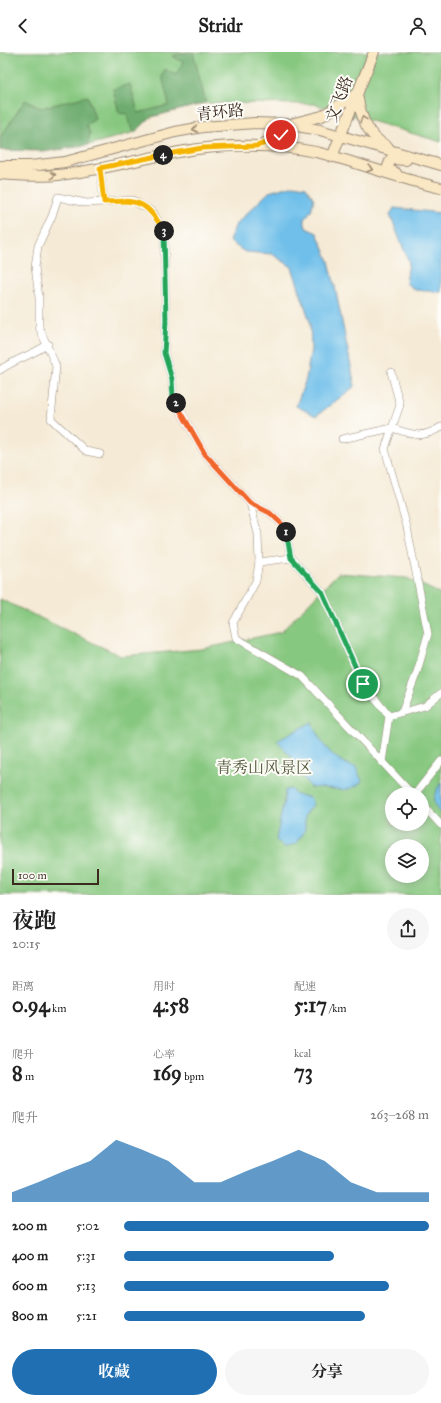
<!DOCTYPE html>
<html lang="zh">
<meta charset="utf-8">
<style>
body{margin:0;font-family:"IM FELL Great Primer","Noto Serif SC",serif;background:#f6f6f6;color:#222;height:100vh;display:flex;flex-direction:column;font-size:15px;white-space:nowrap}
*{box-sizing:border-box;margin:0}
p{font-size:13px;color:#767676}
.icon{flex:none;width:22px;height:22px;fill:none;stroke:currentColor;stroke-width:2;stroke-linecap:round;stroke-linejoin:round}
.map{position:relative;height:843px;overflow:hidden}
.sheet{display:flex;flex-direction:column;background:#fff;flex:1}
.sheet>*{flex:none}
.tools{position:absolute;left:385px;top:735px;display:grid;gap:8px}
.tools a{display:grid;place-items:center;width:44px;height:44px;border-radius:50%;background:#fff;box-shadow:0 2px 10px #0003;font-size:20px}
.scale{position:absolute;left:12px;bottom:10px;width:87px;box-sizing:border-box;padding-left:4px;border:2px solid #3b2a1e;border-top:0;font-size:11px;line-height:14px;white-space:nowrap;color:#3b2a1e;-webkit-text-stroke:3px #fdfcf7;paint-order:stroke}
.pin{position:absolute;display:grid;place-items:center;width:34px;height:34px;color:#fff;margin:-17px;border:2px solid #fff;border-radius:50%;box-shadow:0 1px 4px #0007}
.km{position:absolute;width:20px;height:20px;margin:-10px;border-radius:50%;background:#222;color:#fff;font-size:11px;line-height:20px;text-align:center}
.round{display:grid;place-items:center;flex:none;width:42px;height:42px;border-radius:21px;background:#f6f6f6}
.overview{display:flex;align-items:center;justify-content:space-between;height:68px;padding:0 12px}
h1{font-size:22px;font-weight:700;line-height:30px}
.figures{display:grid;grid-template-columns:repeat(3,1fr);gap:6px;height:68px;padding:4px 12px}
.figures div{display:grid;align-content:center}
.figures b{font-size:20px;font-weight:700}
.figures small{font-size:11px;font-weight:400}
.figures p{font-size:11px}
.chart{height:112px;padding:8px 12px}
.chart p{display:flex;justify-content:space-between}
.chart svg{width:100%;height:72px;margin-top:4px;fill:#1f6fb2;opacity:.7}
.primary-button{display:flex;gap:8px;margin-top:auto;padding:8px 12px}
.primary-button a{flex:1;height:46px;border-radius:24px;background:#1f6fb2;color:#fff;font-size:16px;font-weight:700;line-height:46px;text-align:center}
.primary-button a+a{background:#f6f6f6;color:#222}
ul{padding:0 12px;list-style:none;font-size:13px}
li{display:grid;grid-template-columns:64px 48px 1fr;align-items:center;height:30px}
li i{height:10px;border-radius:5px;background:#1f6fb2}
header{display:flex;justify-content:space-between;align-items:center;height:52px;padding:0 12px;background:#fff;font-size:18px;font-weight:700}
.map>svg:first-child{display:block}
</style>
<header><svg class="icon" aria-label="back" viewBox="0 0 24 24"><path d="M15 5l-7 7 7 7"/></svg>Stridr<svg class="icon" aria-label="person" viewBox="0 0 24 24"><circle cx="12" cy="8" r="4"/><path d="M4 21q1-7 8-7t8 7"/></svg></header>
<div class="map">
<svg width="441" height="843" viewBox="0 0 441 843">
<rect width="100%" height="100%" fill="#fdfcf7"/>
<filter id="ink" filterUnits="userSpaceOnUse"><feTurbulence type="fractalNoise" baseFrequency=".025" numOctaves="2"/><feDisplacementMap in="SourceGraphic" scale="8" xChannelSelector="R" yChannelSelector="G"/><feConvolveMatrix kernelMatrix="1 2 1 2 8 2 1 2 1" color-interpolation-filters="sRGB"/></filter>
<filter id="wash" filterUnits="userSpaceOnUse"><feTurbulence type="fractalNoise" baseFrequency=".012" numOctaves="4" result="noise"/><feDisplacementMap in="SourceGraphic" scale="16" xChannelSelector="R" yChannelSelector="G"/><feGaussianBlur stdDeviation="0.9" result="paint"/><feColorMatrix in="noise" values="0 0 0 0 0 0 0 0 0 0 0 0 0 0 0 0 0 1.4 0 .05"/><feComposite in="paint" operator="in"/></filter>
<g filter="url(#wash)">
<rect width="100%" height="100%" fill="#f5ead5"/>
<g fill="#87c880" stroke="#61794f" fill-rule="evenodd">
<polygon points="0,0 441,0 441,90 314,52 206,51 151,65 135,80 88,93 49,99 0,98"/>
<path d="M 338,521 L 407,526 L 441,542 L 441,843 L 0,843 L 0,547 L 121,604 L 202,597 L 281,580 ZM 392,742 L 422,742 L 422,772 L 392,772 ZM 392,794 L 422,794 L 422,824 L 392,824 Z"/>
</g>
<g fill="#6dac6e" stroke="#546b46">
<polygon points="188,0 193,0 206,51 151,65 135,80 129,71 127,62 119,61 113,37 130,32 138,61 169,53 162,24 165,17 176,23 183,10 172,4"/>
<polygon points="88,44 95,67 86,73 90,81 88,93 49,99 0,98 0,86 25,48 41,56"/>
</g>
<g fill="#70bfea" stroke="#567484">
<polygon points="293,133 306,135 314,147 311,159 304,167 306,176 317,181 329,209 335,235 355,334 316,364 296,354 306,327 311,297 310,270 292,215 272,202 245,200 229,189 236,172 269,140"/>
<path d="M 394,156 L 441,161 C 441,172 438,185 441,195 L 441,240 L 415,238 L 406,231 L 409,210 L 390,163 Z"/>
<path d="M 312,670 C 318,689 335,711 356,715 L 362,729 C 347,745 331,733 311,736 L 299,721 L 293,707 L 277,689 Z"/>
<path d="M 441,730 L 441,762 C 429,749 434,743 441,730 Z"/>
<polygon points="291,737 296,743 310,745 313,753 305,763 305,779 297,791 285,796 276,788 284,748 285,738"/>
</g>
</g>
<g filter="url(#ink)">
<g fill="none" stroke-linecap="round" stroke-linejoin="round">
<g stroke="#988a7a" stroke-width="8">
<g id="street">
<polyline points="104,150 132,148 153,160 164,180 166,269 164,301 172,327 173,346 205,402 250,451 258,482 259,510 256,529 233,571 236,586 302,624 412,742"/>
<path d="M 0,318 C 15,307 33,303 48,292"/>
<path d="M 391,320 L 400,353 L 392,376 C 413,383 422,387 441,375"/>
<polyline points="342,387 392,376 385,397 407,475 428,582 417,620 402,660"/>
<polyline points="100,402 86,399 51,367 56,314 39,275 39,246 35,215 38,194 52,164 58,145 86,151 104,150 100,116"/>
<polyline points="250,451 270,461 285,475 291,506 322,540 363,632 389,664 382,710"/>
<polyline points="259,510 291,506"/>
<polyline points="389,664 425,654 441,641"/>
<polyline points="415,742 441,709"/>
<polyline points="422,753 441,773"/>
</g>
</g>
<g stroke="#988a7a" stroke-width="12">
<g id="secondary">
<path d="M 357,42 C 361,65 366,83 388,95"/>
<polyline points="294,71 322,64 357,42"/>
<path d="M 264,91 C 272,89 281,89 281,79 L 277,75 L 271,74"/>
<polyline points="332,105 374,0"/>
<polyline points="0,114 30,114 65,110 175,80 203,75 255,71 285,72 320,78 441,113"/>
<polyline points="396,121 387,117 391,107 406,108"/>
<path d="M 0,122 C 22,124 44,125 67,122 C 122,115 175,96 231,94 C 259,93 288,94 316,100 C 358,110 398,127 441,136"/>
</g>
</g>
<use href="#street" stroke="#fff" stroke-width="7"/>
<use href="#secondary" stroke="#fae7c3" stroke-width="10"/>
</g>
<defs><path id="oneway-chevron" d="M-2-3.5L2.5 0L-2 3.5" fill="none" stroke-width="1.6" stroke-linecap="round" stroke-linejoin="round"/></defs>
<g stroke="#9a8870">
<use href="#oneway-chevron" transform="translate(363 67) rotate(-110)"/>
<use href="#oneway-chevron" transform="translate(195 77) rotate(170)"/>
<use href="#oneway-chevron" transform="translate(370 117) rotate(17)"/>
<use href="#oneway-chevron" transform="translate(53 123) rotate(-5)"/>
</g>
</g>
<g fill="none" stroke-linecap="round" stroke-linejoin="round" filter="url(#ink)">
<g stroke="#fff" stroke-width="8">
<polyline id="split-1" points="286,480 291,506 322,540 363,632"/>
</g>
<g stroke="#fff" stroke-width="8">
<polyline id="split-2" points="176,351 205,402 250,451 270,461 285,475 286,480"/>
</g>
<g stroke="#fff" stroke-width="8">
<polyline id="split-3" points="164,179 166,269 164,301 172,327 173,346 176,351"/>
</g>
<g stroke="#fff" stroke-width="8">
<path id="split-4" d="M 163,103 L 100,116 L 104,150 C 138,148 146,148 164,179"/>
</g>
<g stroke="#fff" stroke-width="8">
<polyline id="split-5" points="163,103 202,96 256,94 277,88 281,83"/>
</g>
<use href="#split-1" stroke="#22a559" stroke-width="5"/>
<use href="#split-2" stroke="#f0652b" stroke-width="5"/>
<use href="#split-3" stroke="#22a559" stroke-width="5"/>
<use href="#split-4" stroke="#f5b400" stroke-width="5"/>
<use href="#split-5" stroke="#f5b400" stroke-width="5"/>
</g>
<g text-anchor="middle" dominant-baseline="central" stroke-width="4" stroke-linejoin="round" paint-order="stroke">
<g font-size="16" fill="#3b2a1e" stroke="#fdfcf7">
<text transform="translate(339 47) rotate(-69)">文飞路</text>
<text transform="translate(220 60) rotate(-6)">青环路</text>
</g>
<g font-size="16" fill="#52593b" stroke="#fdfcf7">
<text x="264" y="715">青秀山风景区</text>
</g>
</g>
</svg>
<div class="tools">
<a><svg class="icon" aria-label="locate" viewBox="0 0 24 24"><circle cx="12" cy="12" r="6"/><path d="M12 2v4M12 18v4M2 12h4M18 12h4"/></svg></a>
<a><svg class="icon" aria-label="layers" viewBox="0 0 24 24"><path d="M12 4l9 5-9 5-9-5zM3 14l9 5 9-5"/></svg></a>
</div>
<div class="scale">100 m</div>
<div class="pin" style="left:363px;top:632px;background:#1e9e55"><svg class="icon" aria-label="arrive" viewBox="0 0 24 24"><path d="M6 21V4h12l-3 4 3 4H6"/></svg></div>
<div class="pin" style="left:281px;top:83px;background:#d93025"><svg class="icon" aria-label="check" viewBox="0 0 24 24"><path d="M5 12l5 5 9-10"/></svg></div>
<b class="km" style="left:286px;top:480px">1</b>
<b class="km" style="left:176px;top:351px">2</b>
<b class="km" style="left:164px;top:179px">3</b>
<b class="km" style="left:163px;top:103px">4</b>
</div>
<section class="sheet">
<div class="overview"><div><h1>夜跑</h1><p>20:15</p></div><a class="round"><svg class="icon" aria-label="share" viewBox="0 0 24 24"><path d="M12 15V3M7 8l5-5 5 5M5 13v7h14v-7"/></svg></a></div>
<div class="figures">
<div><p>距离</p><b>0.94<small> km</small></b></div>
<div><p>用时</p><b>4:58</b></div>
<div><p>配速</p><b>5:17<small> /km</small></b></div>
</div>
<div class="figures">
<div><p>爬升</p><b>8<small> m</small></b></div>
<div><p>心率</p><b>169<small> bpm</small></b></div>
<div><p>kcal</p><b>73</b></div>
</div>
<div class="chart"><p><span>爬升</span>263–268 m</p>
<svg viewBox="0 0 160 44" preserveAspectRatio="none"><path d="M0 44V38L10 32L20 25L30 19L40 6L50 12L60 19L70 32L80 32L90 25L100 19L110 12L120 19L130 32L140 38L150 38L160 38V44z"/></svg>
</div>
<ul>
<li><b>200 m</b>5:02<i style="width:100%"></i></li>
<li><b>400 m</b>5:31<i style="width:69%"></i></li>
<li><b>600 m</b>5:13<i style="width:87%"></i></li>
<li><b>800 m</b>5:21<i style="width:79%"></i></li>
</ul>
<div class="primary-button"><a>收藏</a><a>分享</a></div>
</section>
